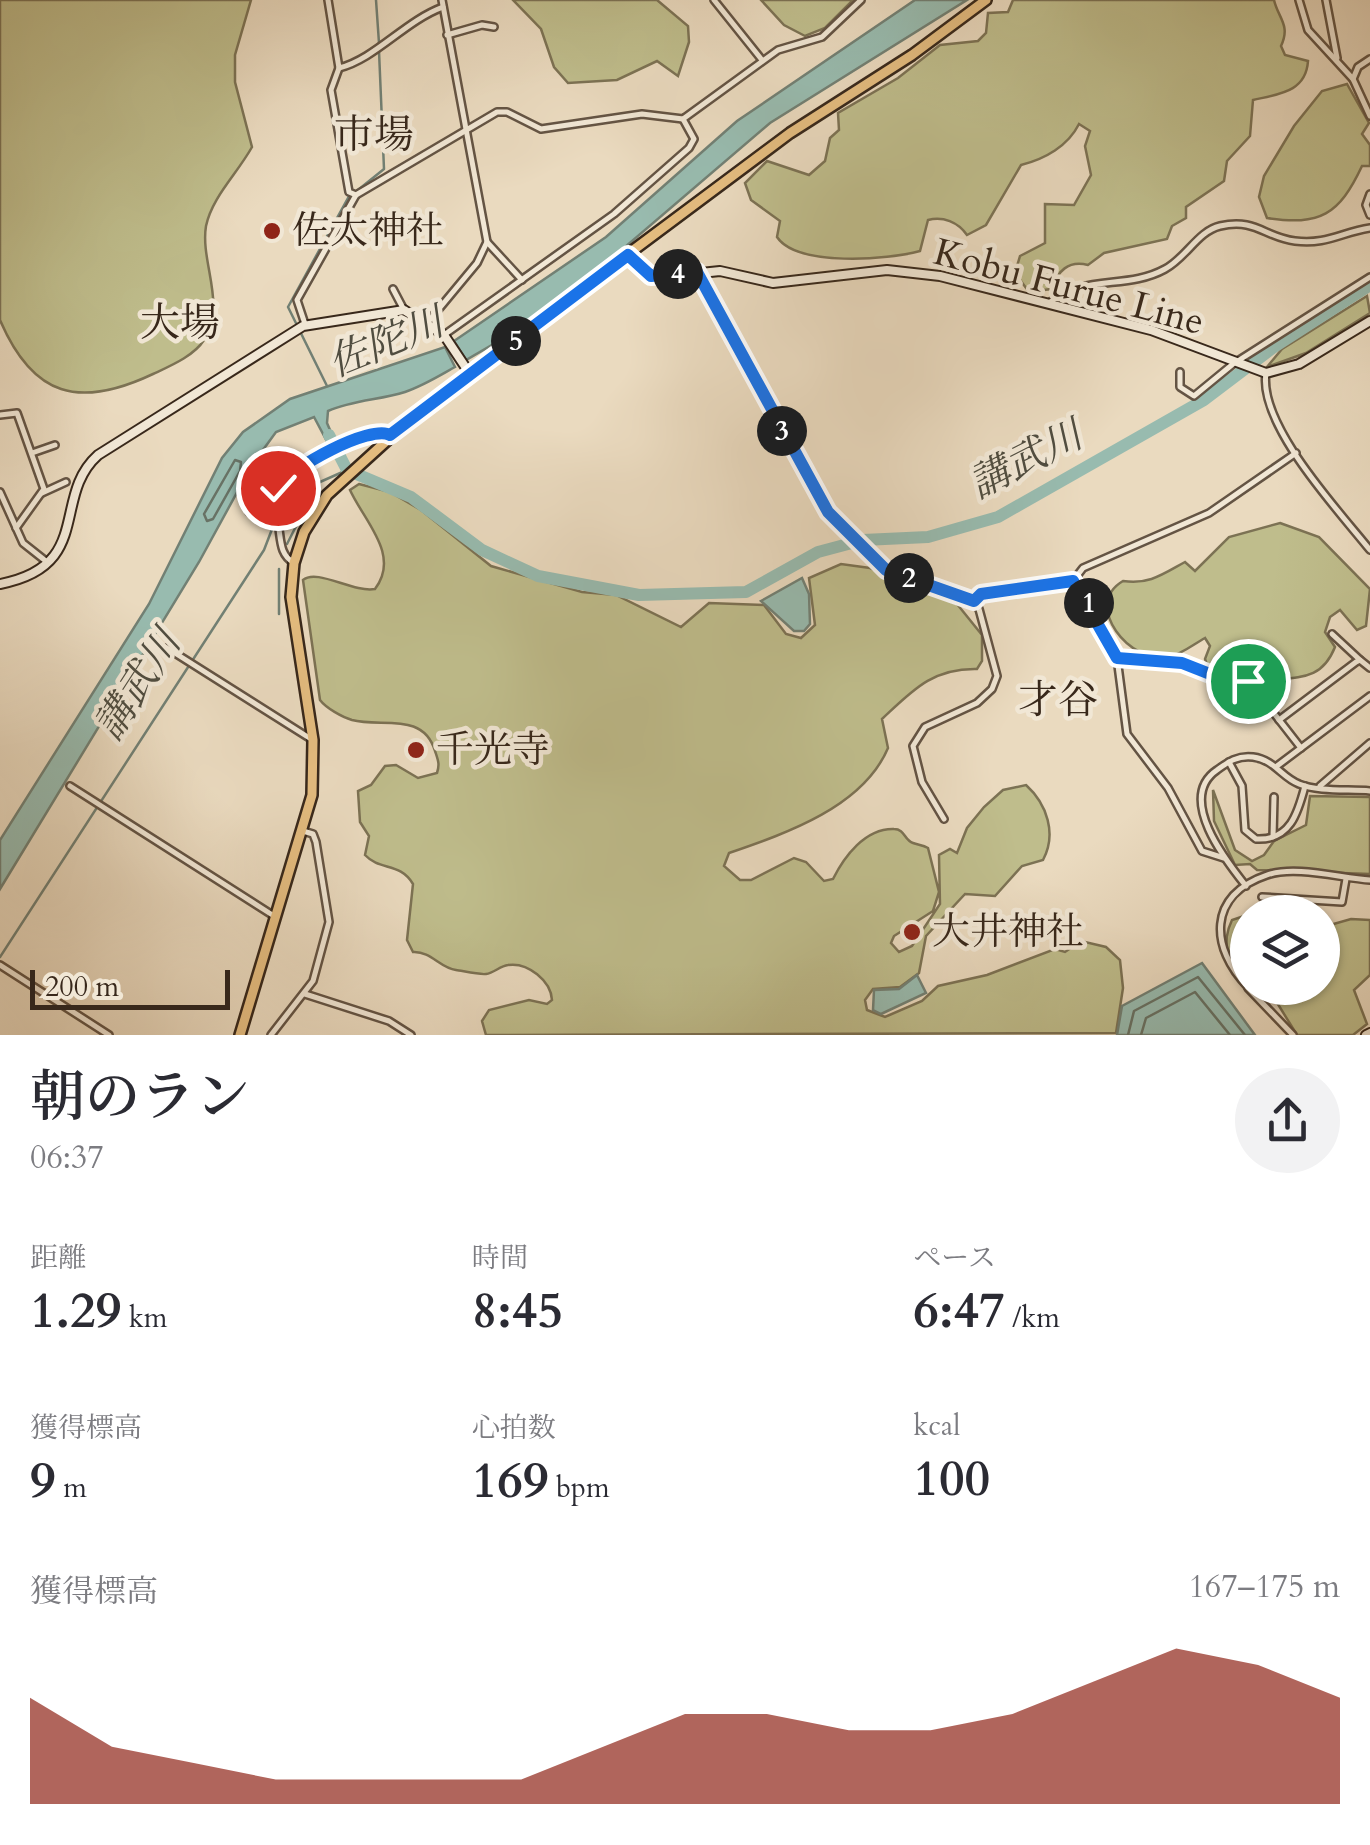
<!DOCTYPE html>
<html lang="ja">
<meta charset="utf-8">
<style>
body{margin:0;font-family:Cardo,"Noto Serif JP",serif;background:#f2f2f3;color:#2b2b33;height:100vh;display:flex;flex-direction:column;font-size:38px;white-space:nowrap}
*{box-sizing:border-box;margin:0}
p{font-size:32px;color:#7c7c81}
.icon{flex:none;width:55px;height:55px;fill:none;stroke:currentColor;stroke-width:2;stroke-linecap:round;stroke-linejoin:round}
.map{position:relative;height:1035px;overflow:hidden}
.drawer{display:flex;flex-direction:column;background:#fff;flex:1}
.drawer>*{flex:none}
.buttons{position:absolute;left:1230px;top:895px;display:grid;gap:20px}
.buttons a{display:grid;place-items:center;width:110px;height:110px;border-radius:50%;background:#fff;box-shadow:0 2px 8px #0004;font-size:50px}
.scale{position:absolute;left:30px;bottom:25px;width:200px;box-sizing:border-box;padding-left:10px;border:5px solid #38281b;border-top:0;font-size:28px;line-height:35px;white-space:nowrap;color:#38281b;-webkit-text-stroke:8px #f1e7d5;paint-order:stroke}
.pin{position:absolute;display:grid;place-items:center;width:85px;height:85px;color:#fff;margin:-42px;border:5px solid #fff;border-radius:50%;box-shadow:0 2px 10px #0007}
.km{position:absolute;width:50px;height:50px;margin:-25px;border-radius:50%;background:#222;color:#fff;font-size:28px;line-height:50px;text-align:center}
.round{display:grid;place-items:center;flex:none;width:105px;height:105px;border-radius:52px;background:#f2f2f3}
.overview{display:flex;align-items:center;justify-content:space-between;height:170px;padding:0 30px}
h1{font-size:55px;font-weight:600;line-height:75px}
.metrics{display:grid;grid-template-columns:repeat(3,1fr);gap:15px;height:170px;padding:10px 30px}
.metrics div{display:grid;align-content:center}
.metrics b{font-size:50px;font-weight:600}
.metrics small{font-size:28px;font-weight:400}
.metrics p{font-size:28px}
.chart{height:280px;padding:20px 30px}
.chart p{display:flex;justify-content:space-between}
.chart svg{width:100%;height:180px;margin-top:10px;fill:#8f2418;opacity:.7}
.map>svg:first-child{display:block}
</style>
<div class="map">
<svg width="1370" height="1035" viewBox="0 0 1370 1035">
<rect width="100%" height="100%" fill="#eadabf"/>
<filter id="stains"><feTurbulence type="fractalNoise" baseFrequency=".002" numOctaves="4"/><feColorMatrix values="0 0 0 0 .2 0 0 0 0 .09 0 0 0 0 .02 0 0 0 .5 -.17"/></filter>
<radialGradient id="worn" r=".72"><stop offset=".6" stop-color="#630" stop-opacity="0"/><stop offset="1" stop-color="#630" stop-opacity=".3"/></radialGradient>
<g fill="#bfbd8c" stroke="#7c7254" stroke-width="2.5">
<path d="M 0,0 L 251,0 L 235,55 L 235,82 L 252,147 C 237,174 212,197 206,226 C 200,262 227,305 204,340 C 194,356 170,366 153,374 C 79,409 33,397 0,320 Z"/>
<polygon points="513,0 657,0 688,26 689,42 678,76 657,61 617,80 568,83 554,67 541,29"/>
<polygon points="761,0 853,0 825,28 805,36 784,25"/>
<path d="M 1013,0 L 1274,0 C 1278,18 1291,25 1281,46 L 1285,55 L 1308,61 C 1306,92 1279,94 1253,100 L 1250,136 L 1227,161 L 1224,181 L 1186,207 L 1186,218 L 1172,226 L 1167,239 L 1104,253 L 1088,265 C 1068,260 1058,271 1051,289 L 1029,292 L 1015,273 L 1020,256 L 1045,243 L 1045,204 L 1074,205 L 1091,175 L 1085,146 L 1090,131 L 1079,124 C 1068,146 1045,159 1021,165 L 986,225 L 967,235 C 958,222 943,216 928,220 L 920,251 C 888,260 797,267 777,237 L 780,221 L 751,200 L 745,183 L 767,161 L 809,175 L 825,161 L 830,138 L 839,130 L 838,113 L 898,78 L 940,45 L 978,41 L 986,33 L 988,13 L 1008,12 Z"/>
<path d="M 1347,84 L 1369,123 L 1362,134 L 1370,145 L 1370,166 L 1362,166 C 1339,215 1320,226 1267,218 L 1259,197 L 1264,176 L 1294,126 L 1322,91 Z"/>
<polygon points="1367,296 1370,313 1306,353 1267,367 1282,349"/>
<path d="M 359,484 L 390,492 L 421,510 L 491,566 L 582,592 L 616,595 L 681,627 L 709,603 L 764,605 L 786,634 L 801,638 L 815,625 L 809,578 L 841,564 L 870,568 L 957,604 L 982,635 L 982,661 L 977,669 C 932,668 912,691 882,719 L 888,748 C 863,807 787,833 729,853 L 724,866 L 740,880 L 751,880 L 794,858 L 806,862 L 824,881 L 833,879 C 844,857 865,828 894,829 C 905,829 904,840 913,843 C 918,845 923,845 928,848 L 939,892 L 933,911 L 894,936 L 891,943 L 899,952 L 912,946 L 940,904 L 939,855 L 950,849 L 957,853 L 967,828 L 984,807 L 1003,790 L 1026,785 C 1047,804 1057,834 1043,860 L 1022,866 L 995,896 L 965,894 L 926,936 L 919,973 L 900,987 L 873,989 L 865,1000 L 867,1010 L 885,1017 L 922,1001 L 938,986 L 987,975 L 1055,949 L 1065,952 L 1081,941 L 1106,947 L 1120,960 L 1123,988 L 1116,1033 L 486,1035 L 482,1021 L 489,1010 L 529,1000 L 547,1004 L 552,1000 C 551,981 528,962 508,965 C 500,966 494,973 486,974 C 480,975 463,971 456,970 C 440,968 431,951 413,952 L 407,940 L 413,884 C 400,862 380,871 365,855 L 369,836 L 360,822 L 358,791 L 371,785 L 385,766 L 396,765 L 418,778 L 437,773 C 440,764 438,760 435,751 C 423,711 381,728 352,720 C 342,717 326,708 320,700 L 303,580 C 317,568 353,593 375,589 C 401,555 364,521 350,490 Z"/>
<path d="M 1280,523 L 1319,537 L 1370,589 L 1366,626 L 1357,630 L 1340,610 L 1330,617 L 1325,632 L 1335,647 C 1323,677 1305,677 1274,680 L 1248,651 L 1220,672 L 1209,670 L 1205,659 L 1210,646 L 1205,638 C 1194,644 1182,654 1169,657 C 1130,665 1082,605 1123,581 C 1149,585 1163,574 1185,562 L 1195,571 L 1229,537 Z"/>
<polygon points="1213,790 1235,850 1252,861 1264,855 1274,841 1306,825 1310,796 1370,797 1370,874 1257,870 1250,864 1235,865 1214,821"/>
<path d="M 1247,915 L 1247,982 C 1228,963 1220,945 1232,920 Z"/>
<polygon points="1351,919 1370,920 1370,975 1354,990 1367,1024 1353,1035 1297,1035 1276,1001 1254,988 1322,988 1323,927"/>
</g>
<g fill="#98bbaf" stroke="#728074" stroke-width="2.5">
<polygon points="915,0 967,0 770,123 597,271 516,331 466,360 454,341 606,237 737,121"/>
<path d="M 445,347 L 455,367 C 439,376 423,386 405,392 C 380,400 353,400 328,411 L 327,423 L 336,444 L 330,447 L 314,417 L 276,432 L 252,465 L 199,562 L 0,889 L 0,840 L 149,604 L 222,458 L 243,432 L 290,399 Z"/>
<polygon points="802,578 809,594 810,624 804,631 794,631 761,601"/>
<polygon points="1202,963 1255,1035 1117,1035 1122,1006"/>
<polygon points="917,975 926,993 881,1014 873,1010 874,990 899,989"/>
</g>
<g fill="none" stroke-linecap="round" stroke-linejoin="round">
<g stroke="#687265" stroke-width="2.5">
<polygon points="235,460 241,462 240,471 213,519 207,521 204,514"/>
<polyline points="1128,1035 1134,1011 1198,977 1245,1035"/>
<polyline points="1141,1035 1146,1018 1195,992 1230,1035"/>
</g>
<g stroke="#728074" stroke-width="2.5">
<polyline points="376,0 379,43"/>
<polyline points="327,386 288,307 348,198 384,169 379,51"/>
<polyline points="280,518 293,494 347,470"/>
<polyline points="287,544 316,487"/>
<polyline points="279,614 279,569"/>
<polyline points="0,957 264,550 274,524"/>
</g>
<polyline stroke="#98bbaf" stroke-width="12" points="329,435 347,470 411,497 482,550 538,576 639,595 746,592 818,552 863,540 928,537 998,517 1204,400 1274,347 1370,285"/>
<g stroke="#645444" stroke-width="10">
<g id="street">
<path d="M 328,0 L 339,68 C 375,59 405,21 443,7"/>
<polyline points="714,0 762,60"/>
<polyline points="1299,0 1308,30 1353,79"/>
<polyline points="1326,0 1337,58"/>
<polyline points="447,35 482,25 494,27"/>
<polyline points="1370,59 1358,67 1353,79 1370,116"/>
<polyline points="339,68 331,90 349,192 356,195 497,112 507,112 541,129 642,114 683,119 778,50 822,37 861,0"/>
<polyline points="1370,194 1366,205 1370,215"/>
<polyline points="487,242 522,280"/>
<polyline points="698,274 829,513 886,570 966,595 979,609 997,676 992,689 977,703 925,727 913,746 922,782 944,819"/>
<polyline points="393,289 404,310"/>
<path d="M 1049,303 C 1084,274 1127,290 1165,269 C 1186,258 1198,231 1220,226 C 1256,218 1264,237 1295,241 C 1327,245 1342,232 1370,228"/>
<polyline points="428,322 477,263 487,242 442,0"/>
<polyline points="305,324 297,300 356,195"/>
<polyline points="444,335 614,214 689,148 694,139 683,119"/>
<polyline points="1180,372 1180,387 1194,396 1233,364 1370,277"/>
<path d="M 1266,373 C 1258,425 1339,511 1370,550"/>
<polyline points="0,415 17,413 44,489 16,528"/>
<polyline points="32,453 55,445"/>
<polyline points="0,492 23,543 47,562"/>
<polyline points="42,493 66,482"/>
<polyline points="249,512 263,520 276,510"/>
<path d="M 294,563 C 281,555 281,544 279,529 C 276,514 272,498 280,483 C 292,465 374,425 390,435"/>
<polyline points="1073,581 1117,658 1127,734 1168,788 1202,851 1224,858"/>
<polyline points="1073,581 1083,568 1209,513 1296,453"/>
<polyline points="974,601 981,594 1073,581"/>
<polyline points="1332,634 1360,660"/>
<polyline points="167,648 311,739"/>
<polyline points="1117,658 1183,663 1211,674 1235,671 1255,689 1301,748"/>
<polyline points="1279,720 1356,662 1360,660 1370,668"/>
<path d="M 1229,762 L 1242,786 L 1245,830 L 1256,839 C 1290,841 1298,813 1305,786"/>
<polyline points="1277,766 1370,696"/>
<polyline points="70,786 274,916"/>
<polyline points="1320,786 1370,743"/>
<polyline points="1273,837 1274,797"/>
<path d="M 1246,886 C 1226,861 1176,798 1217,770 C 1228,762 1238,755 1253,757 C 1275,760 1281,777 1299,784 C 1318,792 1350,789 1370,791"/>
<polyline points="1262,897 1342,902 1346,879"/>
<polyline points="0,965 109,1035"/>
<path d="M 1248,987 C 1210,948 1207,895 1267,875 C 1295,865 1340,878 1370,880"/>
<polyline points="1248,988 1293,1035"/>
<polyline points="305,994 389,1021 411,1035"/>
<polyline points="271,1035 313,981 329,922 316,842 313,834 303,831"/>
</g>
</g>
<g stroke="#38281b" stroke-width="12">
<g id="secondary">
<polyline points="628,255 641,271 662,277 720,271 773,283 887,270 940,276 1151,330 1266,373 1299,364 1370,321"/>
<path d="M 0,584 C 94,566 51,497 98,455 L 303,326 L 404,310 L 444,335 L 470,374"/>
<polyline points="1366,1035 1370,1033"/>
</g>
</g>
<g stroke="#38281b" stroke-width="14">
<polyline id="primary" points="240,1035 312,795 313,740 291,597 294,563 304,532 327,495 426,405 790,133 912,55 986,0"/>
</g>
<use href="#street" stroke="#f1e7d5" stroke-width="5"/>
<use href="#secondary" stroke="#f1e7d5" stroke-width="8"/>
<use href="#primary" stroke="#e5bd80" stroke-width="9"/>
</g>
<g fill="none" stroke-linecap="round" stroke-linejoin="round">
<g stroke="#fff" stroke-width="20">
<path id="route" d="M 278,488 C 289,468 371,424 390,435 L 628,255 L 651,276 L 697,272 L 828,512 L 886,570 L 974,601 L 981,594 L 1073,581 L 1117,658 L 1182,663 L 1210,674 L 1231,670 L 1248,681"/>
</g>
<use href="#route" stroke="#1a73e8" stroke-width="12"/>
</g>
<g fill="#8f2418" stroke="#f1e7d5" stroke-width="4">
<circle cx="272" cy="231" r="10"/>
<circle cx="416" cy="750" r="10"/>
<circle cx="912" cy="932" r="10"/>
</g>
<g text-anchor="middle" dominant-baseline="central" stroke-width="9" stroke-linejoin="round" paint-order="stroke">
<g font-size="38" fill="#38281b" stroke="#f1e7d5" text-anchor="start">
<text x="292" y="231">佐太神社</text>
<text x="436" y="750">千光寺</text>
<text x="932" y="932">大井神社</text>
</g>
<g font-size="38" fill="#38281b" stroke="#f1e7d5">
<text transform="translate(1069 287) rotate(15)">Kobu Furue Line</text>
</g>
<g font-size="40" fill="#38281b" stroke="#f1e7d5">
<text x="374" y="135">市場</text>
<text x="180" y="323">大場</text>
<text x="1058" y="700">才谷</text>
</g>
<g font-size="40" font-style="italic" fill="#504d40" stroke="#f1e7d5">
<text transform="translate(386 343) rotate(-22)">佐陀川</text>
<text transform="translate(1026 460) rotate(-27)">講武川</text>
<text transform="translate(138 685) rotate(-57)">講武川</text>
</g>
</g>
<rect width="100%" height="100%" filter="url(#stains)"/>
<rect width="100%" height="100%" fill="url(#worn)"/>
</svg>
<div class="buttons">
<a><svg class="icon" aria-label="layers" viewBox="0 0 24 24"><path d="M12 4l9 5-9 5-9-5zM3 14l9 5 9-5"/></svg></a>
</div>
<div class="scale">200 m</div>
<div class="pin" style="left:1248px;top:681px;background:#1e9e55"><svg class="icon" aria-label="arrive" viewBox="0 0 24 24"><path d="M6 21V4h12l-3 4 3 4H6"/></svg></div>
<div class="pin" style="left:278px;top:488px;background:#d93025"><svg class="icon" aria-label="check" viewBox="0 0 24 24"><path d="M5 12l5 5 9-10"/></svg></div>
<b class="km" style="left:1089px;top:603px">1</b>
<b class="km" style="left:909px;top:578px">2</b>
<b class="km" style="left:782px;top:431px">3</b>
<b class="km" style="left:678px;top:274px">4</b>
<b class="km" style="left:516px;top:341px">5</b>
</div>
<section class="drawer">
<div class="overview"><div><h1>朝のラン</h1><p>06:37</p></div><a class="round"><svg class="icon" aria-label="share" viewBox="0 0 24 24"><path d="M12 15V3M7 8l5-5 5 5M5 13v7h14v-7"/></svg></a></div>
<div class="metrics">
<div><p>距離</p><b>1.29<small> km</small></b></div>
<div><p>時間</p><b>8:45</b></div>
<div><p>ペース</p><b>6:47<small> /km</small></b></div>
</div>
<div class="metrics">
<div><p>獲得標高</p><b>9<small> m</small></b></div>
<div><p>心拍数</p><b>169<small> bpm</small></b></div>
<div><p>kcal</p><b>100</b></div>
</div>
<div class="chart"><p><span>獲得標高</span>167–175 m</p>
<svg viewBox="0 0 160 44" preserveAspectRatio="none"><path d="M0 44V18L10 30L20 34L30 38L40 38L50 38L60 38L70 30L80 22L90 22L100 26L110 26L120 22L130 14L140 6L150 10L160 18V44z"/></svg>
</div>
</section>
